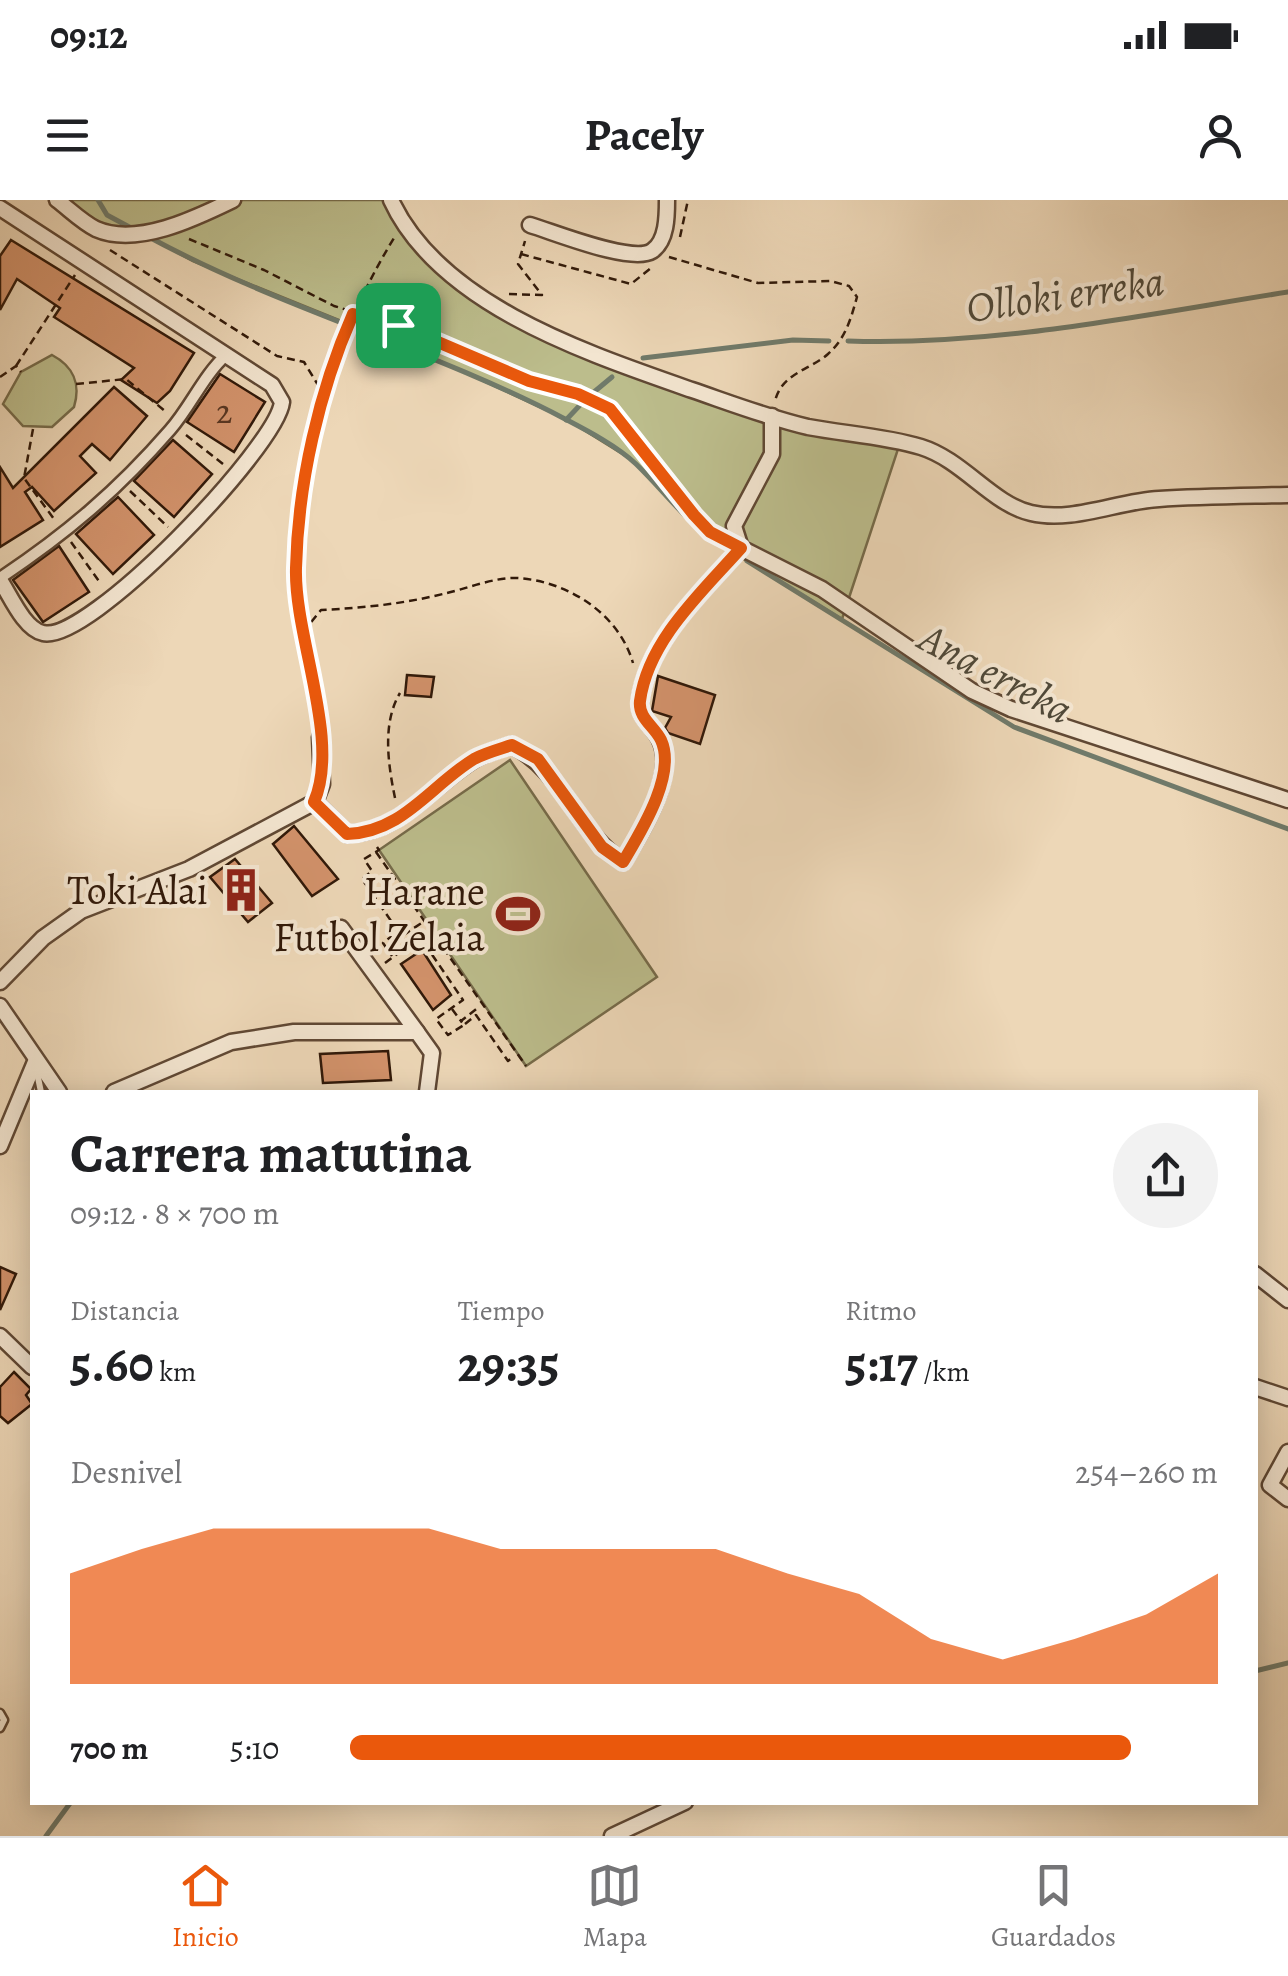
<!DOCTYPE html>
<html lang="es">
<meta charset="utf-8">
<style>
body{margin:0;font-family:Alegreya,serif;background:#f2f2f2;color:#202124;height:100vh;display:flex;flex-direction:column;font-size:38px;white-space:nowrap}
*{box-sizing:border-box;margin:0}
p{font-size:32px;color:#757577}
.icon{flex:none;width:55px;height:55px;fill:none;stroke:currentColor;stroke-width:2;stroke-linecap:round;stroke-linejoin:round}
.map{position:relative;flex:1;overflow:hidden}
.sheet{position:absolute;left:30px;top:890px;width:1228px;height:715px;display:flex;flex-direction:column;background:#fff;border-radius:0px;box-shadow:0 5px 25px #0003}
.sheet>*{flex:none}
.pin{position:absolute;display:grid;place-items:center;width:85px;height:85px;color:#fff;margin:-42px;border-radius:20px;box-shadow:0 5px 15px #0006}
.round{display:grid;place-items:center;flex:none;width:105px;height:105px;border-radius:52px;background:#f2f2f2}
.head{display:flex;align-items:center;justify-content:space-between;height:170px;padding:0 40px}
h1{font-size:55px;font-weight:600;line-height:75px}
.figures{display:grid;grid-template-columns:repeat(3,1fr);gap:15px;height:170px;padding:10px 40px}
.figures div{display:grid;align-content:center}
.figures b{font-size:50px;font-weight:600}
.figures small{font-size:28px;font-weight:400}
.figures p{font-size:28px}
.chart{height:280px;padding:20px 40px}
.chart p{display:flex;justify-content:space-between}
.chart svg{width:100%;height:180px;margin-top:10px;fill:#ea580c;opacity:.7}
ul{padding:0 40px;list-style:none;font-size:32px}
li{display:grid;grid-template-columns:160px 120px 1fr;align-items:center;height:75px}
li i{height:25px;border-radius:12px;background:#ea580c}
.status{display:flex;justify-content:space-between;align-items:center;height:70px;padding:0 50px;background:#fff;direction:ltr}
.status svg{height:28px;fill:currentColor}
header{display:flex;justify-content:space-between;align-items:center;height:130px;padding:0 40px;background:#fff;font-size:45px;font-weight:600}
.tab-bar{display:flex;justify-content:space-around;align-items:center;height:140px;border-top:2px solid #e0e0e0;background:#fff;font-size:28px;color:#757577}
.tab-bar a{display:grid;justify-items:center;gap:5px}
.tab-bar .selected{color:#ea580c}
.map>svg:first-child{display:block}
</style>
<div class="status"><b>09:12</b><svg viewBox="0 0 49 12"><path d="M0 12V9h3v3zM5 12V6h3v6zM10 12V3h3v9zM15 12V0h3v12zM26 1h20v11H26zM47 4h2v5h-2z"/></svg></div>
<header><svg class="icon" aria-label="menu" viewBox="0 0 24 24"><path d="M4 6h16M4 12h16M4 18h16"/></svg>Pacely<svg class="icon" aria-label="person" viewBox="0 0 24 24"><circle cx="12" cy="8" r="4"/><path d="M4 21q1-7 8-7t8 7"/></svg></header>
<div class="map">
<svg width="1288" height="1636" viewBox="0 0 1288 1636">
<rect width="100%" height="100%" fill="#edd7b7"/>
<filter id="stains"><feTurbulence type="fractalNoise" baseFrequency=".002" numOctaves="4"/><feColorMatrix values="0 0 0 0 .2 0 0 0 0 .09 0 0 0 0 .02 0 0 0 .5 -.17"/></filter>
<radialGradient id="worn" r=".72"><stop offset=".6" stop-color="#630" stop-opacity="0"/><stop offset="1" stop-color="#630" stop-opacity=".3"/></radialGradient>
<g fill="#bcbd8c" stroke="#766b4a" stroke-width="2.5">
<polygon points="58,0 391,0 426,52 506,111 745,208 900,243 842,419 704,335 632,260 566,219 440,161 193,61 139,32 98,30"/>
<path d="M 52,155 C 73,166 81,184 74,207 L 52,227 L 23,226 L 3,204 L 21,172 Z"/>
<polygon points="510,560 657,777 526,866 379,650"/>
</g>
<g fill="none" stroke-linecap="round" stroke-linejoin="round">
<g stroke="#707a6a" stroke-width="5">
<polyline points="98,0 107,15 133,29"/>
<path d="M 147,36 C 281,109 430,148 565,219 C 588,231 617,246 636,264 C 665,292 689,326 724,347"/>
<path d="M 848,141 C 996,146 1142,115 1288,92"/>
<polyline points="643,158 793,140 829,141"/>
<polyline points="594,192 612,177"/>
<polyline points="566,220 581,204"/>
<polyline points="747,361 1014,527 1288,629"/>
<polyline points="1255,1471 1288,1463"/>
<polyline points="46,1636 71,1602"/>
</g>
</g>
<g fill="#d2926b" stroke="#311909" stroke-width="2.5">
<polygon points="11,40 194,153 170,191 157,203 121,180 134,168 54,117 60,108 17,79 0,110 0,56"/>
<polygon points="220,174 265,202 234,252 187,222"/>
<polygon points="114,187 147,216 110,260 92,244 80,256 96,273 54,311 32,287 25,292 43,320 0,347 0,267 13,288"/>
<polygon points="173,240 212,274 174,317 134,281"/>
<polygon points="118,297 154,335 113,374 76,334"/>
<polygon points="59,346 89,392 43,422 13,380"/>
<polygon points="407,475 434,477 431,497 405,495"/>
<polygon points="658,476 715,495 700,544 668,533 665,528 671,517 652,511"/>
<polygon points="294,626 338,679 312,696 273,644"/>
<polygon points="235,659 272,703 248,722 210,677"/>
<polygon points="422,750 451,795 433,810 401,764"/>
<polygon points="388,851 391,880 323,883 320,854"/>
<polygon points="0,1067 16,1074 0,1110"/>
<polygon points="14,1172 31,1189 26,1195 32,1204 8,1223 0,1216 0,1187"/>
</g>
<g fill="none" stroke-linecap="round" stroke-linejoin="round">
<g stroke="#604834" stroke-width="11">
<g id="service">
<polyline points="36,868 41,892"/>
<polyline points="0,1513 4,1520 0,1528"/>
</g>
</g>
<g stroke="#604834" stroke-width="15">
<path id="pedestrian" d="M 0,378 C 66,334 118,290 170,230 C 191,206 203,176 226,155"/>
</g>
<g stroke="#604834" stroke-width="19">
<g id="minor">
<path d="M 57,0 C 69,9 82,22 96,29 C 137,47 196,18 233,0"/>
<path d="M 391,0 C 440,106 590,154 692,190 C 730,203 769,218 808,227 C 845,234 885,236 921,247 C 963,260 992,304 1031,313 C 1072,323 1118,301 1159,299 C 1202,296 1245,296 1288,295"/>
<path d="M 0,8 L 272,185 L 282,202 C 277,247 87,445 43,433 C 24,429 10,395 0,380"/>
<path d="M 530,25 C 554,32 632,64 652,51 C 667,41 667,16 667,0"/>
<polyline points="772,216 772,254 734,326 741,348 822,389 972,491 1011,509 1288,600"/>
<path d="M 315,602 L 347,634 C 403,632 430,586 475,559 C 485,553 500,549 512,545 C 566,574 574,629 623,662 C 641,633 677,575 660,540 C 654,526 638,518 640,501 C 648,440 703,391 741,348"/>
<polyline points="341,728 417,832"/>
<polyline points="0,782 43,738 81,711 189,669 315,602 322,584 320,537"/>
<polyline points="0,806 59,892"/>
<polyline points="114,892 231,842 294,832 417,832 432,853 427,892"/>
<polyline points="0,946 35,862"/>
<polyline points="1255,1074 1288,1100"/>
<polyline points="0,1136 32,1167"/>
<polyline points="1255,1187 1288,1198"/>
<polyline points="1288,1252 1270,1285 1288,1299"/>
<polyline points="612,1636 685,1602"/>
</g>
</g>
<g stroke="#311909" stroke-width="2.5" stroke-dasharray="8 5" stroke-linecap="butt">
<polyline points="680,37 688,0"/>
<polyline points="189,39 264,70 334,106 398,125 529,181 578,194 609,209 694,315 722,338"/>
<polyline points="110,50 277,156 304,162 318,185 327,189"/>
<polyline points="521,54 631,84 651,68"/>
<path d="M 669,57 L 758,83 L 830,81 L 849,86 L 857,97 C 851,118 846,138 828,154 C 810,170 782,173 775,201"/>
<polyline points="509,94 542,95 518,64 525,41"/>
<polyline points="16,166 75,75"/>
<polyline points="0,177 16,166 21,172"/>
<polyline points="76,184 126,179 165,211"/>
<polyline points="33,229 24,278 54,319"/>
<polyline points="186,235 223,264"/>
<polyline points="130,291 168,327"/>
<polyline points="71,342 101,384"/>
<path d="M 303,432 L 321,410 C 363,408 402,404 443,394 C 466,389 494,377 517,378 C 568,381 619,414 633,463"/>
<path d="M 317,521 C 309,471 295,418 296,368 C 299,253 334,136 394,38"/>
<path d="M 395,598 C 388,564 382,523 400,493"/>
<polyline points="377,647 379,650 364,659 372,671 362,679 398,731 383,743 392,756"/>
<polyline points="376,652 526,866"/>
<polyline points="409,745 402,736 423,722"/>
<polyline points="385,763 420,737 463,800 436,819 448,835 464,825 461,821"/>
<polyline points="452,809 461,821 479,807"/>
<polyline points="465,824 476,815 508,861 513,857"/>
</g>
<use href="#service" stroke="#f3e5d0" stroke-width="6"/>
<use href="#pedestrian" stroke="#f3e5d0" stroke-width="10"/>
<use href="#minor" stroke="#f3e5d0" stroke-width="14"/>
</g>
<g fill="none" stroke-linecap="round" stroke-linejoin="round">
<g stroke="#fff" stroke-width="20">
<path id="route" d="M 353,114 L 398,125 L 529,181 L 578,194 L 610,209 L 694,315 L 710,332 L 741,348 C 703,391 648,440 640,501 C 638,518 654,526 661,540 C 677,575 640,633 623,662 L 602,647 L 538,559 L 512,545 C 500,549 485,553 474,559 C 430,586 403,632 347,634 L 314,602 C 341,540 294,437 296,368 C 298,283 319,191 353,114 Z"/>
</g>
<use href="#route" stroke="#ea580c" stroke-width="12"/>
</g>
<defs>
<g id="building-bare" transform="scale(3.45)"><path d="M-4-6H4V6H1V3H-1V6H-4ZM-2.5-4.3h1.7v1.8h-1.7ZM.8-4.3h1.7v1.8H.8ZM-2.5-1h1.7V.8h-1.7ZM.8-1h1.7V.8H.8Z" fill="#8f2418" stroke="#f3e5d0" stroke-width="2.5" paint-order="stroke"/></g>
<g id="stadium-bare" transform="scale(3.45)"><path d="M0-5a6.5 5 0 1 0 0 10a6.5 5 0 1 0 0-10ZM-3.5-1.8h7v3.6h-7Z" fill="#8f2418" stroke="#f3e5d0" stroke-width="2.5" paint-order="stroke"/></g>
</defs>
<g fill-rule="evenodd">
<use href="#building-bare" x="241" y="690"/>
<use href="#stadium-bare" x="518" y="714"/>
</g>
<g text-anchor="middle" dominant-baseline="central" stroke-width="8" stroke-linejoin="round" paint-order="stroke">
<g font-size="35" fill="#593722">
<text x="224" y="211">2</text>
</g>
<g font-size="40" fill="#311909" stroke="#f3e5d0" text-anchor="end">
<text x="208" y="690">Toki Alai</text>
<text x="485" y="691">Harane<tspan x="485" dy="46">Futbol Zelaia</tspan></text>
</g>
<g font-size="42" font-style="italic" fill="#504939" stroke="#f3e5d0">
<text transform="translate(1065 94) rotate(-8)">Olloki erreka</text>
<text transform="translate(996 473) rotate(28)">Ana erreka</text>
</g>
</g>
<rect width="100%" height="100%" filter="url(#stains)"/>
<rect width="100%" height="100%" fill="url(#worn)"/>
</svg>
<div class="pin" style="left:398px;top:125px;background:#1e9e55"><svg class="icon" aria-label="arrive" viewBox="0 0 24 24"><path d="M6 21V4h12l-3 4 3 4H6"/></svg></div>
<section class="sheet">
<div class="head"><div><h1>Carrera matutina</h1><p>09:12 · 8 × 700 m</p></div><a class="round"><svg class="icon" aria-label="share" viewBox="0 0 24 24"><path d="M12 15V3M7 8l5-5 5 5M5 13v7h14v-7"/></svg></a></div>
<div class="figures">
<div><p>Distancia</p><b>5.60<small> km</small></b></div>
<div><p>Tiempo</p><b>29:35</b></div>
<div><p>Ritmo</p><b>5:17<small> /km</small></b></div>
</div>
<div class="chart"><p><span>Desnivel</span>254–260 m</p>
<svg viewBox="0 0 160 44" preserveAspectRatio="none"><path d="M0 44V17L10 11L20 6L30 6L40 6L50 6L60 11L70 11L80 11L90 11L100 17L110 22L120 33L130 38L140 33L150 27L160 17V44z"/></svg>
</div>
<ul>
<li><b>700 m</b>5:10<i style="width:90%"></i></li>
</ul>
</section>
</div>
<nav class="tab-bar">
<a class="selected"><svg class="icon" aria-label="home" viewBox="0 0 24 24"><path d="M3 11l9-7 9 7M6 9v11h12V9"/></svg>Inicio</a>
<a><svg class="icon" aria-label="map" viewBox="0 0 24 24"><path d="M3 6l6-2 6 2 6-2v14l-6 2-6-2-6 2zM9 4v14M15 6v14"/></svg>Mapa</a>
<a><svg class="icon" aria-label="saved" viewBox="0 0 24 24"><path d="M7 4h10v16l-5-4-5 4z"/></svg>Guardados</a>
</nav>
